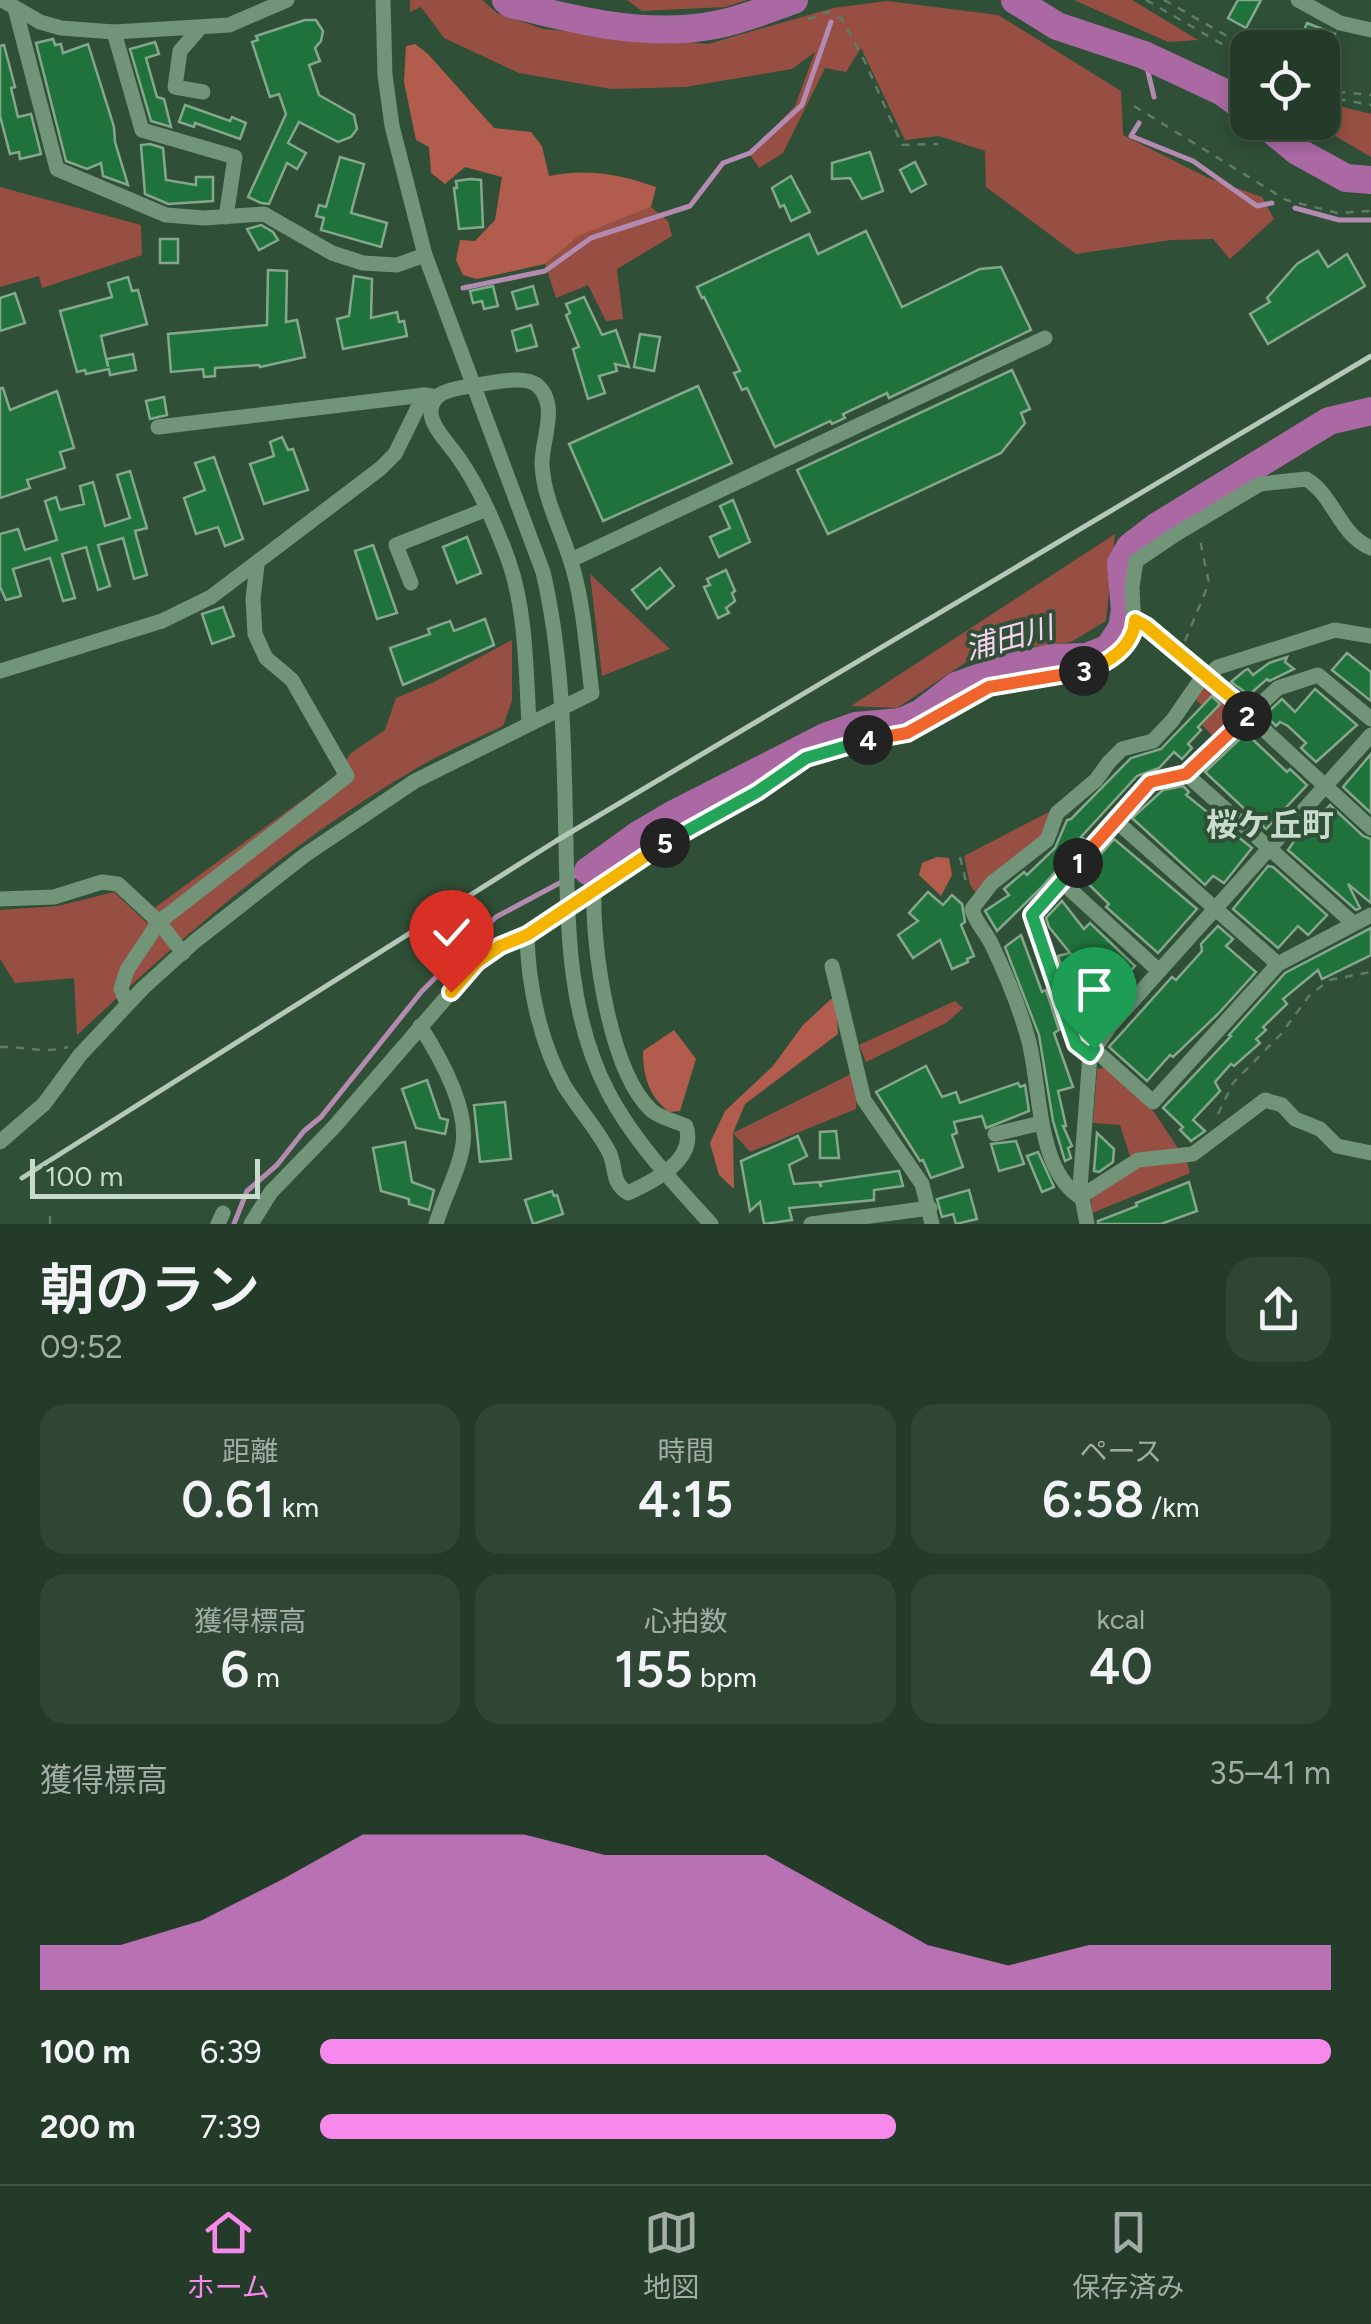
<!DOCTYPE html>
<html lang="ja">
<meta charset="utf-8">
<style>
body{margin:0;font-family:Figtree,"Noto Sans JP",sans-serif;background:#304635;color:#f1f3f6;height:100vh;display:flex;flex-direction:column;font-size:38px;white-space:nowrap}
*{box-sizing:border-box;margin:0}
p{font-size:32px;color:#a3ada8}
.icon{flex:none;width:55px;height:55px;fill:none;stroke:currentColor;stroke-width:2;stroke-linecap:round;stroke-linejoin:round}
.map{position:relative;height:1224px;overflow:hidden}
.sheet{display:flex;flex-direction:column;background:#243b29;flex:1}
.sheet>*{flex:none}
.controls{position:absolute;left:1230px;top:30px;display:grid;gap:20px}
.controls a{display:grid;place-items:center;width:110px;height:110px;border-radius:20px;background:#243b29;box-shadow:0 5px 15px #0003,0 0 0 2px #415546;font-size:50px}
.scale{position:absolute;left:30px;bottom:25px;width:230px;box-sizing:border-box;padding-left:10px;border:5px solid #c9dbcd;border-top:0;font-size:28px;line-height:35px;white-space:nowrap;color:#c9dbcd;-webkit-text-stroke:8px #304f37;paint-order:stroke}
.pin{position:absolute;display:grid;place-items:center;width:85px;height:85px;color:#fff;margin:-102px -42px;border-radius:50% 50% 50% 0;rotate:-45deg;box-shadow:0 0 10px #0007}
.pin .icon{rotate:45deg}
.km{position:absolute;width:50px;height:50px;margin:-25px;border-radius:50%;background:#222;color:#fff;font-size:28px;line-height:50px;text-align:center}
.round{display:grid;place-items:center;flex:none;width:105px;height:105px;border-radius:30px;background:#304635}
.summary{display:flex;align-items:center;justify-content:space-between;height:170px;padding:0 40px}
h1{font-size:55px;font-weight:600;line-height:75px}
.stats{display:grid;grid-template-columns:repeat(3,1fr);gap:15px;height:170px;padding:10px 40px}
.stats div{display:grid;align-content:center;border-radius:25px;background:#304635;text-align:center}
.stats b{font-size:50px;font-weight:600}
.stats small{font-size:28px;font-weight:400}
.stats p{font-size:28px}
.chart{height:280px;padding:20px 40px}
.chart p{display:flex;justify-content:space-between}
.chart svg{width:100%;height:180px;margin-top:10px;fill:#f788ec;opacity:.7}
ul{padding:0 40px;list-style:none;font-size:32px}
li{display:grid;grid-template-columns:160px 120px 1fr;align-items:center;height:75px}
li i{height:25px;border-radius:12px;background:#f788ec}
.dock{display:flex;justify-content:space-around;align-items:center;height:140px;border-top:2px solid #415546;background:#243b29;font-size:28px;color:#a3ada8}
.dock a{display:grid;justify-items:center;gap:5px}
.dock .selected{color:#f788ec}
.map>svg:first-child{display:block}
</style>
<div class="map">
<svg width="1371" height="1224" viewBox="0 0 1371 1224">
<rect width="100%" height="100%" fill="#304f37"/>
<g fill="#974f43">
<polygon points="410,0 482,0 497,13 543,29 708,44 833,8 887,1 998,15 1121,91 1123,135 1208,178 1262,197 1274,219 1230,259 1213,239 1171,240 1076,254 986,187 985,151 939,136 905,140 861,48 846,72 825,68 783,153 759,168 749,153 795,106 815,52 792,69 685,87 611,89 519,73 444,38 421,7 410,12"/>
<polygon points="627,0 747,0 725,7 642,11"/>
<polygon points="1074,0 1132,0 1198,40 1168,42"/>
<polygon points="1323,102 1371,114 1371,157 1313,123 1322,122"/>
<polygon points="0,187 141,225 142,255 42,288 39,276 0,287"/>
<polygon points="651,207 668,221 672,236 617,269 623,319 606,321 588,285 556,298 545,264 579,236"/>
<polygon points="1115,534 1106,621 1071,642 980,653 897,708 851,706"/>
<polygon points="590,574 670,649 602,676"/>
<path d="M 512,640 L 512,701 L 503,726 C 471,741 437,755 407,774 C 285,846 180,939 77,1035 L 74,978 L 15,983 L 0,959 L 0,910 L 58,906 L 114,892 L 147,923 L 157,906 L 334,777 L 351,753 L 385,730 L 396,698 L 432,683 Z"/>
<polygon points="1206,681 1243,711 1214,737 1202,725 1211,714 1192,696"/>
<polygon points="1053,810 1041,839 976,893 970,885 964,856"/>
<polygon points="955,1001 963,1008 946,1023 866,1062 859,1045"/>
<polygon points="1107,1067 1154,1112 1179,1150 1130,1156 1120,1125 1093,1123 1097,1069"/>
<polygon points="851,1074 857,1094 856,1109 750,1152 733,1133"/>
<polygon points="1186,1158 1190,1173 1092,1213 1091,1197 1143,1162"/>
</g>
<g fill="#b25c4e">
<path d="M 415,44 L 428,54 L 494,128 L 531,132 L 542,146 L 549,176 C 586,168 620,174 656,187 L 651,207 L 579,236 L 545,264 L 477,279 L 463,275 L 456,260 L 460,240 L 475,241 L 495,220 L 502,177 L 465,167 L 445,184 L 431,173 L 429,147 L 416,140 L 404,82 L 406,46 Z"/>
<polygon points="937,857 949,858 952,875 941,896 919,875 922,863"/>
<polygon points="831,999 836,1000 838,1034 745,1104 733,1133 734,1189 719,1175 710,1143 725,1111 773,1066 803,1025"/>
<path d="M 674,1030 L 696,1059 L 680,1111 L 669,1112 C 649,1096 643,1077 643,1051 Z"/>
</g>
<g fill="none" stroke-linecap="round" stroke-linejoin="round">
<g stroke="#b48bb0" stroke-width="5">
<polyline points="1144,55 1154,97"/>
<polyline points="1139,123 1131,136 1193,161 1257,206 1272,203"/>
<polyline points="1295,208 1339,220 1371,220"/>
<polyline points="463,288 545,271 591,238 690,206 723,163 750,153 802,105 831,22"/>
<polyline points="234,1224 247,1191 277,1165 304,1131 321,1117 422,991 496,917 569,878 588,871"/>
</g>
<g stroke="#ab69a4" stroke-width="28">
<path d="M 506,0 L 511,4 C 579,21 649,39 720,24 C 745,19 770,8 794,0"/>
<polyline points="1015,0 1057,26 1144,55 1223,92 1248,111"/>
<polyline points="1262,122 1297,151 1346,178 1371,180"/>
<polyline points="588,871 638,835 672,815 825,737 856,726 901,722 921,713 956,686 1009,667 1052,658 1087,657 1109,648 1122,628 1125,611 1121,563 1130,547 1156,527 1329,421 1371,411"/>
</g>
</g>
<g fill="#20723c" stroke="#85a78c" stroke-width="2.5">
<polygon points="1238,0 1261,0 1246,28 1228,18"/>
<polygon points="305,20 316,20 323,31 321,41 315,48 320,61 309,65 319,95 354,115 357,129 351,137 338,142 299,122 288,143 306,153 297,169 287,163 269,204 261,203 248,197 286,114 279,94 270,97 252,42 258,40 256,36"/>
<polygon points="1307,23 1335,34 1330,48 1303,48 1305,42 1300,40"/>
<polygon points="53,39 55,45 61,44 63,53 88,44 114,127 115,142 128,185 103,176 101,163 87,169 66,161 36,43"/>
<polygon points="155,42 159,54 146,58 157,97 164,99 171,127 151,121 130,49"/>
<polygon points="4,45 15,87 11,88 18,117 31,114 41,154 20,159 19,152 10,154 0,116 0,46"/>
<polygon points="185,105 230,121 232,117 246,123 240,139 195,123 194,127 179,122"/>
<polygon points="150,144 163,148 166,180 196,185 196,177 213,177 213,201 168,204 145,194 141,145"/>
<polygon points="870,152 883,191 862,199 850,178 832,179 832,163"/>
<polygon points="340,157 364,164 351,213 387,223 381,247 321,230 324,218 316,216 319,205 326,207"/>
<polygon points="915,162 926,184 911,192 900,170"/>
<polygon points="791,176 810,212 791,221 784,205 780,207 772,188"/>
<polygon points="470,179 481,180 483,227 459,229 454,188 457,188 456,181"/>
<polygon points="261,225 273,232 278,240 259,250 247,229"/>
<polygon points="866,231 902,307 980,269 1001,267 1031,330 889,398 887,393 843,414 845,418 832,424 830,421 775,447 747,388 742,390 734,373 740,371 704,297 702,298 697,287 809,234 818,254"/>
<rect x="160" y="239" width="18" height="24"/>
<polygon points="1318,251 1328,267 1347,254 1365,286 1268,344 1250,314 1270,302 1267,298 1297,264"/>
<polygon points="268,270 287,271 286,322 297,320 305,357 260,367 259,365 215,368 215,376 204,377 203,369 171,372 168,334 267,325"/>
<polygon points="354,276 372,279 371,318 397,312 399,322 404,321 407,336 343,349 337,319 349,316"/>
<polygon points="128,277 132,291 138,290 147,324 101,336 108,367 107,359 133,354 136,370 110,375 109,369 86,374 85,370 77,372 60,311 112,297 108,283"/>
<polygon points="493,286 498,306 484,309 482,301 473,303 470,291"/>
<polygon points="533,286 538,304 517,309 512,292"/>
<polygon points="15,293 25,323 0,331 0,298"/>
<polygon points="584,297 602,335 616,330 629,367 615,364 617,371 599,376 605,393 588,399 573,349 579,347 566,315 570,313 566,304"/>
<polygon points="531,325 537,346 517,351 512,331"/>
<polygon points="640,334 660,337 654,371 634,367"/>
<polygon points="1012,370 1030,409 1021,413 1025,423 1001,453 828,534 797,470"/>
<polygon points="698,386 732,463 603,521 569,444"/>
<polygon points="0,388 3,388 10,410 57,391 74,448 60,452 65,468 27,480 30,488 0,498"/>
<polygon points="164,397 167,415 150,419 146,401"/>
<polygon points="282,437 288,450 293,449 308,490 264,504 250,464 274,456 270,442"/>
<polygon points="214,457 243,539 225,546 218,527 196,534 184,498 205,490 195,463"/>
<polygon points="130,471 147,528 135,531 147,575 134,579 123,538 98,545 110,586 98,590 86,547 62,554 75,598 63,601 50,558 13,569 21,596 6,600 0,587 0,534 18,529 25,550 57,540 45,501 56,497 60,510 84,504 80,486 93,482 105,526 130,518 117,475"/>
<polygon points="733,500 750,542 719,557 710,537 730,528 720,506"/>
<polygon points="467,537 481,573 457,583 443,547"/>
<polygon points="373,545 397,613 377,619 355,551"/>
<polygon points="660,568 674,586 647,609 632,590"/>
<polygon points="726,570 735,591 732,593 735,601 726,608 729,613 718,618 704,587 710,585 707,579"/>
<polygon points="223,607 234,636 212,644 202,614"/>
<polygon points="485,619 494,645 403,685 390,648 430,634 428,629 450,621 454,631"/>
<polygon points="1347,653 1371,672 1371,701 1332,670"/>
<polygon points="1287,657 1285,662 1294,669 1269,681 1267,679 1249,695 1231,682 1244,671 1248,669 1253,675 1269,663"/>
<polygon points="1315,689 1357,725 1316,762 1301,748 1306,743 1288,726 1280,722 1276,726 1265,715 1282,699 1295,712"/>
<polygon points="1212,696 1220,704 1198,727 1201,730 1188,744 1192,748 1182,759 1174,752 1159,768 1137,776 1081,837 1084,839 1041,888 997,931 985,911 1009,895 1004,889 1024,872 1027,875 1055,848 1067,820 1071,819 1131,758 1161,749"/>
<polygon points="1246,733 1287,772 1290,769 1307,785 1266,829 1205,772"/>
<polygon points="1371,754 1371,813 1343,787"/>
<polygon points="1183,786 1189,792 1186,795 1252,848 1224,883 1213,876 1205,885 1132,818 1163,790"/>
<polygon points="1330,805 1363,836 1371,839 1371,903 1348,884 1360,908 1356,910 1288,850 1301,831 1304,832"/>
<polygon points="1114,839 1197,909 1158,953 1106,907 1109,904 1081,877"/>
<polygon points="1268,866 1273,867 1327,915 1308,935 1298,926 1278,948 1233,909"/>
<polygon points="928,892 943,905 952,895 962,904 965,922 961,925 974,956 967,959 968,962 952,969 940,940 913,958 898,935 918,921 909,913"/>
<polygon points="1062,901 1084,929 1090,923 1135,966 1121,981 1129,988 1086,1038 1058,956 1070,953 1049,927 1046,918"/>
<polygon points="1218,926 1233,939 1226,946 1256,972 1218,1014 1173,1057 1170,1055 1147,1081 1109,1047 1172,977 1176,980 1202,951 1201,944"/>
<polygon points="1371,928 1371,955 1322,979 1318,970 1283,999 1287,1004 1263,1027 1266,1030 1256,1039 1260,1043 1234,1066 1231,1064 1215,1082 1220,1091 1193,1120 1205,1131 1191,1141 1180,1130 1183,1127 1163,1108 1231,1036 1229,1035 1285,973"/>
<polygon points="1021,935 1042,992 1046,990 1059,1030 1054,1033 1073,1087 1058,1091 1066,1126 1063,1126 1072,1146 1068,1148 1071,1158 1065,1161 1053,1121 1039,1035 1005,947"/>
<polygon points="926,1066 942,1097 956,1092 960,1103 1018,1083 1020,1087 1025,1085 1029,1111 986,1128 982,1116 954,1122 957,1133 952,1135 963,1167 931,1178 923,1160 920,1161 876,1092"/>
<polygon points="427,1080 440,1118 448,1120 445,1134 416,1128 402,1089"/>
<polygon points="505,1102 511,1159 480,1162 474,1105"/>
<polygon points="836,1131 839,1158 820,1158 820,1132"/>
<polygon points="1097,1133 1114,1149 1113,1162 1099,1172 1094,1171"/>
<polygon points="798,1136 807,1156 789,1165 794,1184 819,1182 821,1187 821,1182 899,1171 903,1186 874,1190 874,1200 789,1208 792,1220 764,1224 760,1202 750,1211 741,1161"/>
<polygon points="1016,1141 1024,1164 999,1171 991,1144"/>
<polygon points="405,1142 412,1182 434,1190 429,1210 409,1204 409,1199 381,1191 373,1148"/>
<polygon points="1038,1152 1054,1187 1042,1192 1027,1156"/>
<polygon points="1189,1182 1197,1211 1161,1224 1098,1224 1098,1221 1137,1206 1136,1203"/>
<polygon points="969,1190 977,1219 956,1224 953,1214 942,1217 937,1199"/>
<polygon points="552,1191 554,1196 557,1195 563,1214 533,1224 525,1200"/>
</g>
<g fill="none" stroke-linecap="round" stroke-linejoin="round">
<g stroke="#607b66" stroke-width="2.5" stroke-dasharray="8 8" stroke-linecap="butt">
<polyline points="1146,0 1248,59"/>
<polyline points="1164,0 1248,48"/>
<polyline points="808,19 828,12 842,19 866,64 902,145 938,144"/>
<polyline points="1322,87 1339,92 1371,95"/>
<polyline points="1322,96 1371,105"/>
<polyline points="1134,106 1286,200 1338,213 1371,211"/>
<polyline points="1185,641 1209,583 1200,540"/>
<polyline points="960,857 967,886"/>
<path d="M 0,1047 C 24,1046 44,1054 68,1047"/>
<polyline points="1218,1114 1233,1083 1281,1034 1309,996 1329,980 1371,972"/>
<polyline points="50,1216 50,1224"/>
</g>
<g stroke="#729479" stroke-width="15">
<polyline points="2,0 40,22 61,28 114,32 229,25 287,0"/>
<path d="M 383,0 L 385,75 L 392,126 L 425,255 L 543,572 C 564,662 564,753 566,845 C 568,930 568,1015 608,1092 C 634,1142 674,1183 711,1224"/>
<polyline points="1298,0 1340,23 1371,30"/>
<polyline points="15,8 57,169 166,215 204,218 264,214 332,253 363,263 397,265 425,255"/>
<polyline points="199,29 180,51 175,87 203,92"/>
<polyline points="114,32 142,130 235,157 226,217"/>
<polyline points="158,427 424,395 432,396"/>
<polyline points="571,560 1045,338"/>
<polyline points="411,583 396,545 487,509"/>
<polyline points="1135,620 1146,626 1250,713"/>
<path d="M 1371,636 L 1335,630 L 1218,667 L 1199,682 L 1172,721 L 1153,741 L 1122,749 L 1109,762 L 1096,780 L 1057,813 L 1047,840 L 992,883 L 972,909 C 975,922 985,931 991,943 C 1005,972 1019,1006 1028,1038 C 1041,1082 1035,1168 1080,1197 L 1138,1160 L 1193,1154 L 1265,1100 L 1282,1105 L 1295,1119 L 1320,1129 L 1337,1146 L 1371,1153"/>
<polyline points="0,671 162,621 211,597 381,468 395,454 424,395"/>
<polyline points="1248,715 1371,828"/>
<polyline points="1186,774 1278,688 1318,675 1371,719"/>
<polyline points="1116,821 1278,964"/>
<polyline points="1062,882 1159,971"/>
<polyline points="0,899 54,897 102,882 118,884 159,922 183,953"/>
<path d="M 527,935 C 528,985 540,1043 565,1087 C 579,1109 597,1129 609,1152 C 617,1167 610,1182 628,1193 C 654,1181 697,1160 686,1126 C 675,1121 660,1118 651,1110 C 609,1070 592,946 594,890"/>
<polyline points="832,966 864,1100 922,1184 932,1224"/>
<polyline points="127,1003 121,989 127,970 159,922 347,776 292,680 266,658 255,634 253,599 257,565"/>
<path d="M 420,1026 C 440,1057 471,1111 462,1150 C 457,1175 443,1199 436,1224"/>
<polyline points="1094,1049 1153,1102 1278,964 1371,915"/>
<polyline points="1090,1055 1076,1044 1033,915 1150,781 1186,774 1353,923"/>
<polyline points="995,1134 1041,1123"/>
<path d="M 0,1142 L 44,1104 L 80,1055 L 143,988 L 194,942 L 305,855 L 415,781 L 592,693 C 586,649 584,601 570,559 C 560,527 544,499 542,465 C 541,441 560,405 537,385 C 523,374 487,384 470,386 C 454,389 431,391 431,412 C 431,427 450,445 458,457 C 480,488 495,524 508,559 C 526,609 526,670 529,724"/>
<polyline points="218,1224 223,1213"/>
<path d="M 251,1224 L 271,1192 L 334,1127 L 477,962 L 501,946 L 527,935 L 684,831 L 757,792 L 806,758 L 854,742 L 907,733 L 973,693 L 989,687 L 1058,676 L 1104,664 L 1122,650 L 1134,629 L 1132,587 L 1136,561 L 1176,534 L 1260,484 L 1306,479 C 1335,496 1338,534 1371,548"/>
<polyline points="811,1224 930,1208"/>
<polyline points="1087,1224 1080,1187 1090,1055 1110,1026 1371,735"/>
</g>
<polyline stroke="#b4c7b8" stroke-width="5" points="22,1178 556,841 1371,356"/>
</g>
<g fill="none" stroke-linecap="round" stroke-linejoin="round">
<g stroke="#fff" stroke-width="20">
<polyline id="split-1" points="1078,863 1032,915 1076,1044 1090,1055 1094,1049"/>
</g>
<g stroke="#fff" stroke-width="20">
<polyline id="split-2" points="1078,863 1150,782 1186,774 1247,716"/>
</g>
<g stroke="#fff" stroke-width="20">
<path id="split-3" d="M 1084,671 C 1107,664 1134,647 1135,620 L 1146,626 L 1250,713 L 1247,716"/>
</g>
<g stroke="#fff" stroke-width="20">
<polyline id="split-4" points="868,740 907,733 989,687 1084,671"/>
</g>
<g stroke="#fff" stroke-width="20">
<polyline id="split-5" points="665,843 757,792 806,758 868,740"/>
</g>
<g stroke="#fff" stroke-width="20">
<polyline id="split-6" points="451,992 477,962 500,946 527,935 665,843"/>
</g>
<use href="#split-1" stroke="#22a559" stroke-width="12"/>
<use href="#split-2" stroke="#f0652b" stroke-width="12"/>
<use href="#split-3" stroke="#f5b400" stroke-width="12"/>
<use href="#split-4" stroke="#f0652b" stroke-width="12"/>
<use href="#split-5" stroke="#22a559" stroke-width="12"/>
<use href="#split-6" stroke="#f5b400" stroke-width="12"/>
</g>
<g text-anchor="middle" dominant-baseline="central" stroke-width="8" stroke-linejoin="round" paint-order="stroke">
<g font-size="30" font-style="italic" fill="#f7d3f2" stroke="#304f37">
<text transform="translate(1009 638) rotate(-15)">浦田川</text>
</g>
<g font-size="32" font-weight="bold" fill="#c9dbcd" stroke="#304f37">
<text x="1270" y="825">桜ケ丘町</text>
</g>
</g>
</svg>
<div class="controls">
<a><svg class="icon" aria-label="locate" viewBox="0 0 24 24"><circle cx="12" cy="12" r="6"/><path d="M12 2v4M12 18v4M2 12h4M18 12h4"/></svg></a>
</div>
<div class="scale">100 m</div>
<div class="pin" style="left:1094px;top:1049px;background:#1e9e55"><svg class="icon" aria-label="arrive" viewBox="0 0 24 24"><path d="M6 21V4h12l-3 4 3 4H6"/></svg></div>
<div class="pin" style="left:451px;top:992px;background:#d93025"><svg class="icon" aria-label="check" viewBox="0 0 24 24"><path d="M5 12l5 5 9-10"/></svg></div>
<b class="km" style="left:1078px;top:863px">1</b>
<b class="km" style="left:1247px;top:716px">2</b>
<b class="km" style="left:1084px;top:671px">3</b>
<b class="km" style="left:868px;top:740px">4</b>
<b class="km" style="left:665px;top:843px">5</b>
</div>
<section class="sheet">
<div class="summary"><div><h1>朝のラン</h1><p>09:52</p></div><a class="round"><svg class="icon" aria-label="share" viewBox="0 0 24 24"><path d="M12 15V3M7 8l5-5 5 5M5 13v7h14v-7"/></svg></a></div>
<div class="stats">
<div><p>距離</p><b>0.61<small> km</small></b></div>
<div><p>時間</p><b>4:15</b></div>
<div><p>ペース</p><b>6:58<small> /km</small></b></div>
</div>
<div class="stats">
<div><p>獲得標高</p><b>6<small> m</small></b></div>
<div><p>心拍数</p><b>155<small> bpm</small></b></div>
<div><p>kcal</p><b>40</b></div>
</div>
<div class="chart"><p><span>獲得標高</span>35–41 m</p>
<svg viewBox="0 0 160 44" preserveAspectRatio="none"><path d="M0 44V33L10 33L20 27L30 17L40 6L50 6L60 6L70 11L80 11L90 11L100 22L110 33L120 38L130 33L140 33L150 33L160 33V44z"/></svg>
</div>
<ul>
<li><b>100 m</b>6:39<i style="width:100%"></i></li>
<li><b>200 m</b>7:39<i style="width:57%"></i></li>
</ul>
</section>
<nav class="dock">
<a class="selected"><svg class="icon" aria-label="home" viewBox="0 0 24 24"><path d="M3 11l9-7 9 7M6 9v11h12V9"/></svg>ホーム</a>
<a><svg class="icon" aria-label="map" viewBox="0 0 24 24"><path d="M3 6l6-2 6 2 6-2v14l-6 2-6-2-6 2zM9 4v14M15 6v14"/></svg>地図</a>
<a><svg class="icon" aria-label="saved" viewBox="0 0 24 24"><path d="M7 4h10v16l-5-4-5 4z"/></svg>保存済み</a>
</nav>
